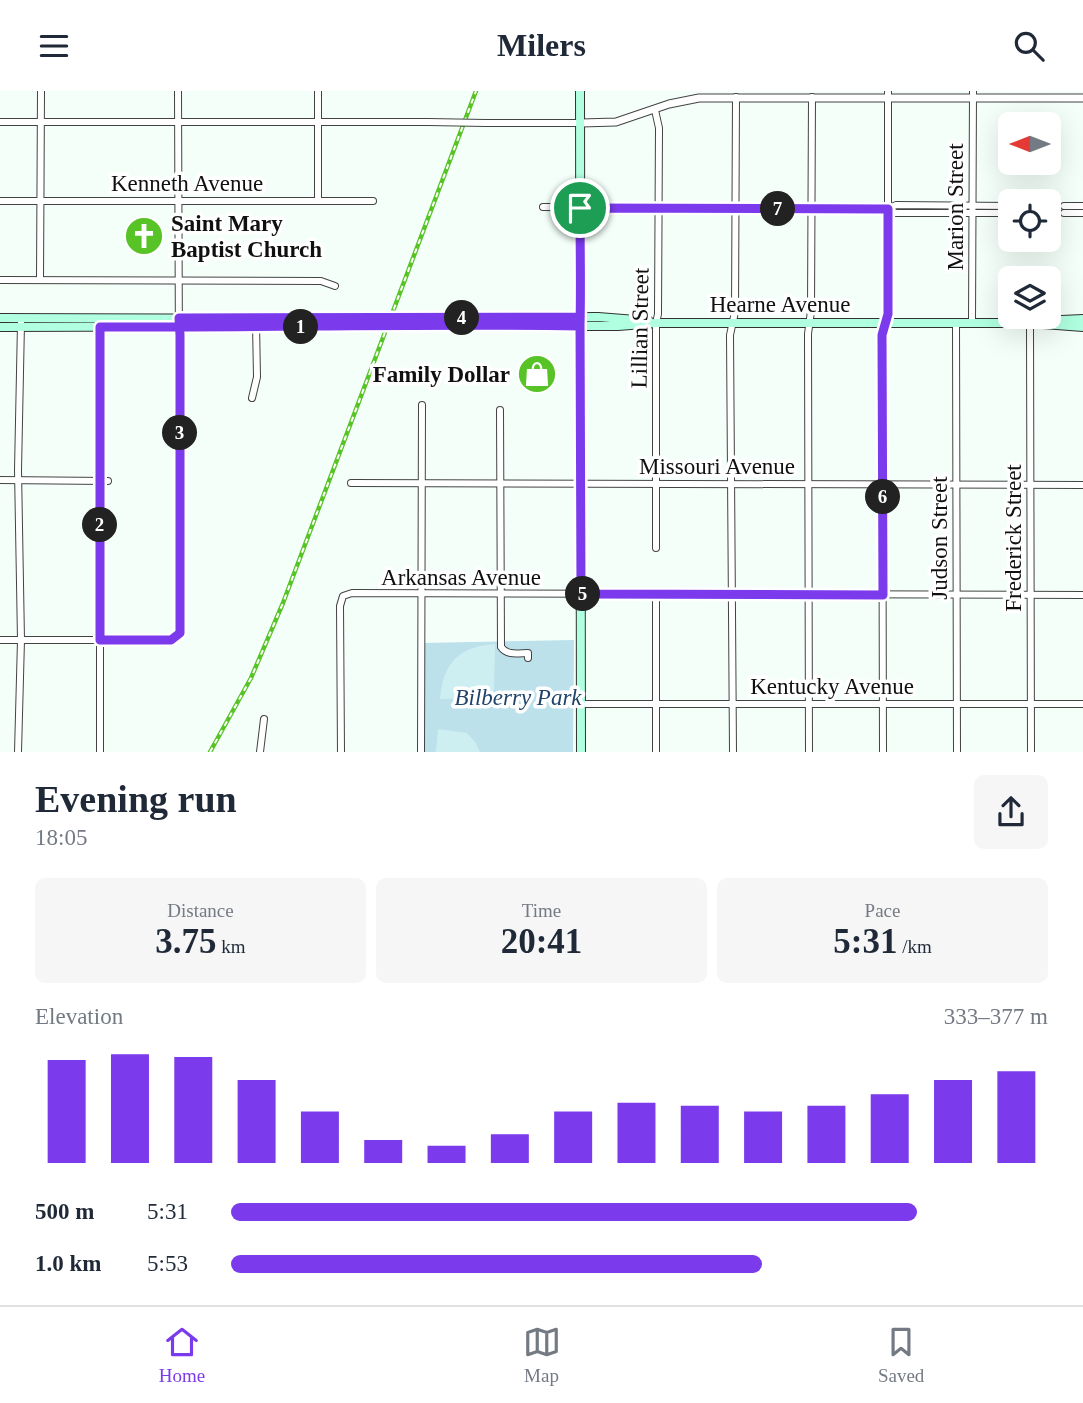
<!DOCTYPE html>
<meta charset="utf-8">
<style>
body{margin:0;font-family:Georgia,serif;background:#f6f6f7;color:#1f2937;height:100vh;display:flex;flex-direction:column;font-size:26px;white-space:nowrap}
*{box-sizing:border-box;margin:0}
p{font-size:23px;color:#747a83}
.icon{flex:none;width:38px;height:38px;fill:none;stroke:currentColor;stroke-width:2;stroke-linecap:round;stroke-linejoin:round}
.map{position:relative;height:661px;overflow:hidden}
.side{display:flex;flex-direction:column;background:#fff;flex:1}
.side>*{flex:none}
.needle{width:46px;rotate:270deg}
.fabs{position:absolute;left:998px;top:21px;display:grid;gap:14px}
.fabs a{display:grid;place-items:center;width:63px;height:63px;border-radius:10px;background:#fff;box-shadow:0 7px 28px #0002;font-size:35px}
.pin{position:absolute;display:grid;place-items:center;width:60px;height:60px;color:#fff;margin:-30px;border:4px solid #fff;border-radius:50%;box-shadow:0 2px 7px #0007}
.km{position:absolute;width:35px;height:35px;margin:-18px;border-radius:50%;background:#222;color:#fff;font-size:19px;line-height:35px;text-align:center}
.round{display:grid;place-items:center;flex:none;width:74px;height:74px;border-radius:10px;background:#f6f6f7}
.headline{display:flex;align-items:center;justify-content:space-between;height:119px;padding:0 35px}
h1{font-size:38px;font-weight:700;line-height:52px}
.metrics{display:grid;grid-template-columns:repeat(3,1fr);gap:10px;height:119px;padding:7px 35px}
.metrics div{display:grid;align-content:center;border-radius:10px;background:#f6f6f7;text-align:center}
.metrics b{font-size:35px;font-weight:700}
.metrics small{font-size:19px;font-weight:400}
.metrics p{font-size:19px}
.chart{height:196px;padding:14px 35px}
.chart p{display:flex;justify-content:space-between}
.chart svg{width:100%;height:126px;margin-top:7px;stroke:#7c3aed;stroke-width:6}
ul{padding:0 35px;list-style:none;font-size:23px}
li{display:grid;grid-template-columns:112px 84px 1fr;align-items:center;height:52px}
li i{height:18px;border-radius:9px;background:#7c3aed}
header{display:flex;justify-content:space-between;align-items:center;height:91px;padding:0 35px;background:#fff;font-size:32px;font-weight:700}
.tabs{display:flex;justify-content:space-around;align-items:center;height:98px;border-top:2px solid #e0e1e3;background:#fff;font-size:19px;color:#747a83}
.tabs a{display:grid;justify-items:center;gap:4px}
.tabs .on{color:#7c3aed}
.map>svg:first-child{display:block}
</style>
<header><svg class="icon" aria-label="menu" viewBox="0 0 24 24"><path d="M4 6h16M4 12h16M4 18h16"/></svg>Milers<svg class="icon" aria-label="search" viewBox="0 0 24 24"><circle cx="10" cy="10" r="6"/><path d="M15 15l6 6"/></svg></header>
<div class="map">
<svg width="1083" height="661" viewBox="0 0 1083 661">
<rect width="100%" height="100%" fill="#f4fffa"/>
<polygon fill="#bce1eb" points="574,549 573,661 421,661 421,552"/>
<g fill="#ceeff2">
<path d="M 495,553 L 494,603 L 491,607 L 440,608 C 443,572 458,556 495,553 Z"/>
<polygon points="438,638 467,642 475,651 480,661 436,661"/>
</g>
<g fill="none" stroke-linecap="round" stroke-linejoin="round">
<g stroke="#434343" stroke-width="8">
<g id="minor">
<polyline points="655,19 659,37 658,223 656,232 656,457"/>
<polyline points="0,31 428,31"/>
<polyline points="486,32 581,32"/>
<polyline points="0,110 373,110"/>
<polyline points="318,110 318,0"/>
<polyline points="1064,115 1083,115"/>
<polyline points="543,116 888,118 896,114 1010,115"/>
<polyline points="888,118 896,122 1010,122"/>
<polyline points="1064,122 1083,122"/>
<polyline points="40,188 41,0"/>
<polyline points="0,189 321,190 335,195"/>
<polyline points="100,232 100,661"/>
<polyline points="956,232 957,661"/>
<polyline points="972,232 973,0"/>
<polyline points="1030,232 1031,661"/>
<polyline points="252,307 257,286 256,233"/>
<path d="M 500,319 L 501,556 C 507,565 519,562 528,562 L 528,567"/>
<polyline points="0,389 108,390"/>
<polyline points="351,392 1083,394"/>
<polyline points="656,504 656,661"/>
<polyline points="0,549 171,549 180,542 178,0"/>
<polyline points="581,613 1083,613"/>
<polyline points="18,661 21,549 18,379 21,232"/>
<polyline points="260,661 264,628"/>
<polyline points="341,661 340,515 343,505 352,502 1083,504"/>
<polyline points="421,661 422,314"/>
<polyline points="733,661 730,244 735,221 736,6"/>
<polyline points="809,661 808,243 811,220 812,6"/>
<polyline points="883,661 882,244 888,223 888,0"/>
</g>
</g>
<g stroke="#434343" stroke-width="9">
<polyline id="tertiary" points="581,32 616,31 669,13 699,7 1083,7"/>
</g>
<g stroke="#323232" stroke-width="10">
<g id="secondary">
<polyline points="580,0 581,661"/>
<polyline points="0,227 351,228"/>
<polyline points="411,227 598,226 649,230"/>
<polyline points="1039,230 1083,228"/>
<polyline points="408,235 618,235 656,232 1030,232 1083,236"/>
<polyline points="0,236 348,235"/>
</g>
</g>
<use href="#minor" stroke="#fff" stroke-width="6"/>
<use href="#tertiary" stroke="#fff" stroke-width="7"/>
<use href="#secondary" stroke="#afffe0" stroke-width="8"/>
<g stroke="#58c326" stroke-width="4.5">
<polyline id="rail" points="210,661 251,587 283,512 476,0"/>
</g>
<use href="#rail" stroke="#fff" stroke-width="2" stroke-dasharray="5" stroke-linecap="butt"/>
<g stroke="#434343" stroke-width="8" stroke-linecap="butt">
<polyline id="minor-bridge" points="428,31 486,32"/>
</g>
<g stroke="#323232" stroke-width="10" stroke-linecap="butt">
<g id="secondary-bridge">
<polyline points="351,228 411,227"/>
<polyline points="348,235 408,235"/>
</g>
</g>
<use href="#minor-bridge" stroke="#fff" stroke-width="6"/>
<use href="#secondary-bridge" stroke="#afffe0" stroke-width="8"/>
</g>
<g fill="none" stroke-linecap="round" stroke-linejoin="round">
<g stroke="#fff" stroke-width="14">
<path id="route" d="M 580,117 C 580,156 581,196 580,235 C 420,232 260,237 100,236 L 100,549 L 171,549 L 180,542 L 180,244 L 179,227 L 580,226 L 581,503 L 883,504 L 882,244 L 888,223 L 888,118 L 580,117"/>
</g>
<use href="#route" stroke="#7c3aed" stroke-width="9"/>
</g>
<defs>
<g id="church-disc" transform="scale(2.0125)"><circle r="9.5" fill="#58c326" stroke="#fff"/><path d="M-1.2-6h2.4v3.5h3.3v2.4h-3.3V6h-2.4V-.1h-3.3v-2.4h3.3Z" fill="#fff"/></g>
<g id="shop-disc" transform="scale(2.0125)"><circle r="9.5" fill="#58c326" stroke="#fff"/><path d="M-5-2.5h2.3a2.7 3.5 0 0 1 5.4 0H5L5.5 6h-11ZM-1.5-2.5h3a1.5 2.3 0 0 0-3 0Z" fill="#fff"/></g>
</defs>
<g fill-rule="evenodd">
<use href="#church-disc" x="144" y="145"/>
<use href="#shop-disc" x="537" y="283"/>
</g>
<g text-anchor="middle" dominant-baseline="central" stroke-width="7" stroke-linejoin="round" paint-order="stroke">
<g font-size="23" fill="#101010" stroke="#fff">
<text x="187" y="92">Kenneth Avenue</text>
<text transform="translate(955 116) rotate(-90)">Marion Street</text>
<text x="780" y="213">Hearne Avenue</text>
<text transform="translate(640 237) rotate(-89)">Lillian Street</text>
<text x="717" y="375">Missouri Avenue</text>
<text transform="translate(939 447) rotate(-90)">Judson Street</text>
<text transform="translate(1013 447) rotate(-90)">Frederick Street</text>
<text x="461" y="486">Arkansas Avenue</text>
<text x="832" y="595">Kentucky Avenue</text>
</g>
<g font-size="23" font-weight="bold" fill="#101010" stroke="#fff" text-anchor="start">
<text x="171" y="132">Saint Mary<tspan x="171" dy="26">Baptist Church</tspan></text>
<text x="510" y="283" text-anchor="end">Family Dollar</text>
</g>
<g font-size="23" font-style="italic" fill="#1f436a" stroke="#fff">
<text x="518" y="606">Bilberry Park</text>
</g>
</g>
</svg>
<div class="fabs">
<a><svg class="needle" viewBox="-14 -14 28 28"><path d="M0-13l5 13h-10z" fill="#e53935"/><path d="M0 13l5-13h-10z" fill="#747a83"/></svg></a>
<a><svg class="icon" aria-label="locate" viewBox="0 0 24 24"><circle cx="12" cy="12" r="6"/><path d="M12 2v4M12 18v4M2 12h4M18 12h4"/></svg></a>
<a><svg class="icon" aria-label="layers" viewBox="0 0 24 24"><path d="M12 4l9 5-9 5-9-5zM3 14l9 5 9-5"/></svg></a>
</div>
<div class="pin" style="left:580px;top:117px;background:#1e9e55"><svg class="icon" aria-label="arrive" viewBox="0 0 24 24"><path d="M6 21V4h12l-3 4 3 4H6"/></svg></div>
<b class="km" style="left:301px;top:236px">1</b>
<b class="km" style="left:100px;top:434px">2</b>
<b class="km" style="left:180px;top:342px">3</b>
<b class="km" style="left:462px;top:227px">4</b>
<b class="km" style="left:583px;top:503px">5</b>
<b class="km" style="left:883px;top:406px">6</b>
<b class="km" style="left:778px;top:118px">7</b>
</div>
<section class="side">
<div class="headline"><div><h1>Evening run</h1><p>18:05</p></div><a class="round"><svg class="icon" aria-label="share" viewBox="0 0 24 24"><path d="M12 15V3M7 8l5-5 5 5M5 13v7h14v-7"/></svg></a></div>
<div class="metrics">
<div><p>Distance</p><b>3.75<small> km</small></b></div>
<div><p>Time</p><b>20:41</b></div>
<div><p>Pace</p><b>5:31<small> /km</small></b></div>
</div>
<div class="chart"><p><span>Elevation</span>333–377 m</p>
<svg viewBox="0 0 160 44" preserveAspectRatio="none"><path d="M5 44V8M15 44V6M25 44V7M35 44V15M45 44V26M55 44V36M65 44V38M75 44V34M85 44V26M95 44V23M105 44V24M115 44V26M125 44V24M135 44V20M145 44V15M155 44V12"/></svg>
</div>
<ul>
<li><b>500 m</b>5:31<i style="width:84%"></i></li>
<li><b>1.0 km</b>5:53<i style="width:65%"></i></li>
</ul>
</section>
<nav class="tabs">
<a class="on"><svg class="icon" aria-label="home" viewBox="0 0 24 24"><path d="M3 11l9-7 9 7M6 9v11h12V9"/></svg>Home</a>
<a><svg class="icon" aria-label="map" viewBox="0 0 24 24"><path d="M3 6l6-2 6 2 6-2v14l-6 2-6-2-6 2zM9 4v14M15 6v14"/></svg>Map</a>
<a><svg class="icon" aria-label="saved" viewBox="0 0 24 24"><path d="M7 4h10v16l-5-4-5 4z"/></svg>Saved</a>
</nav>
